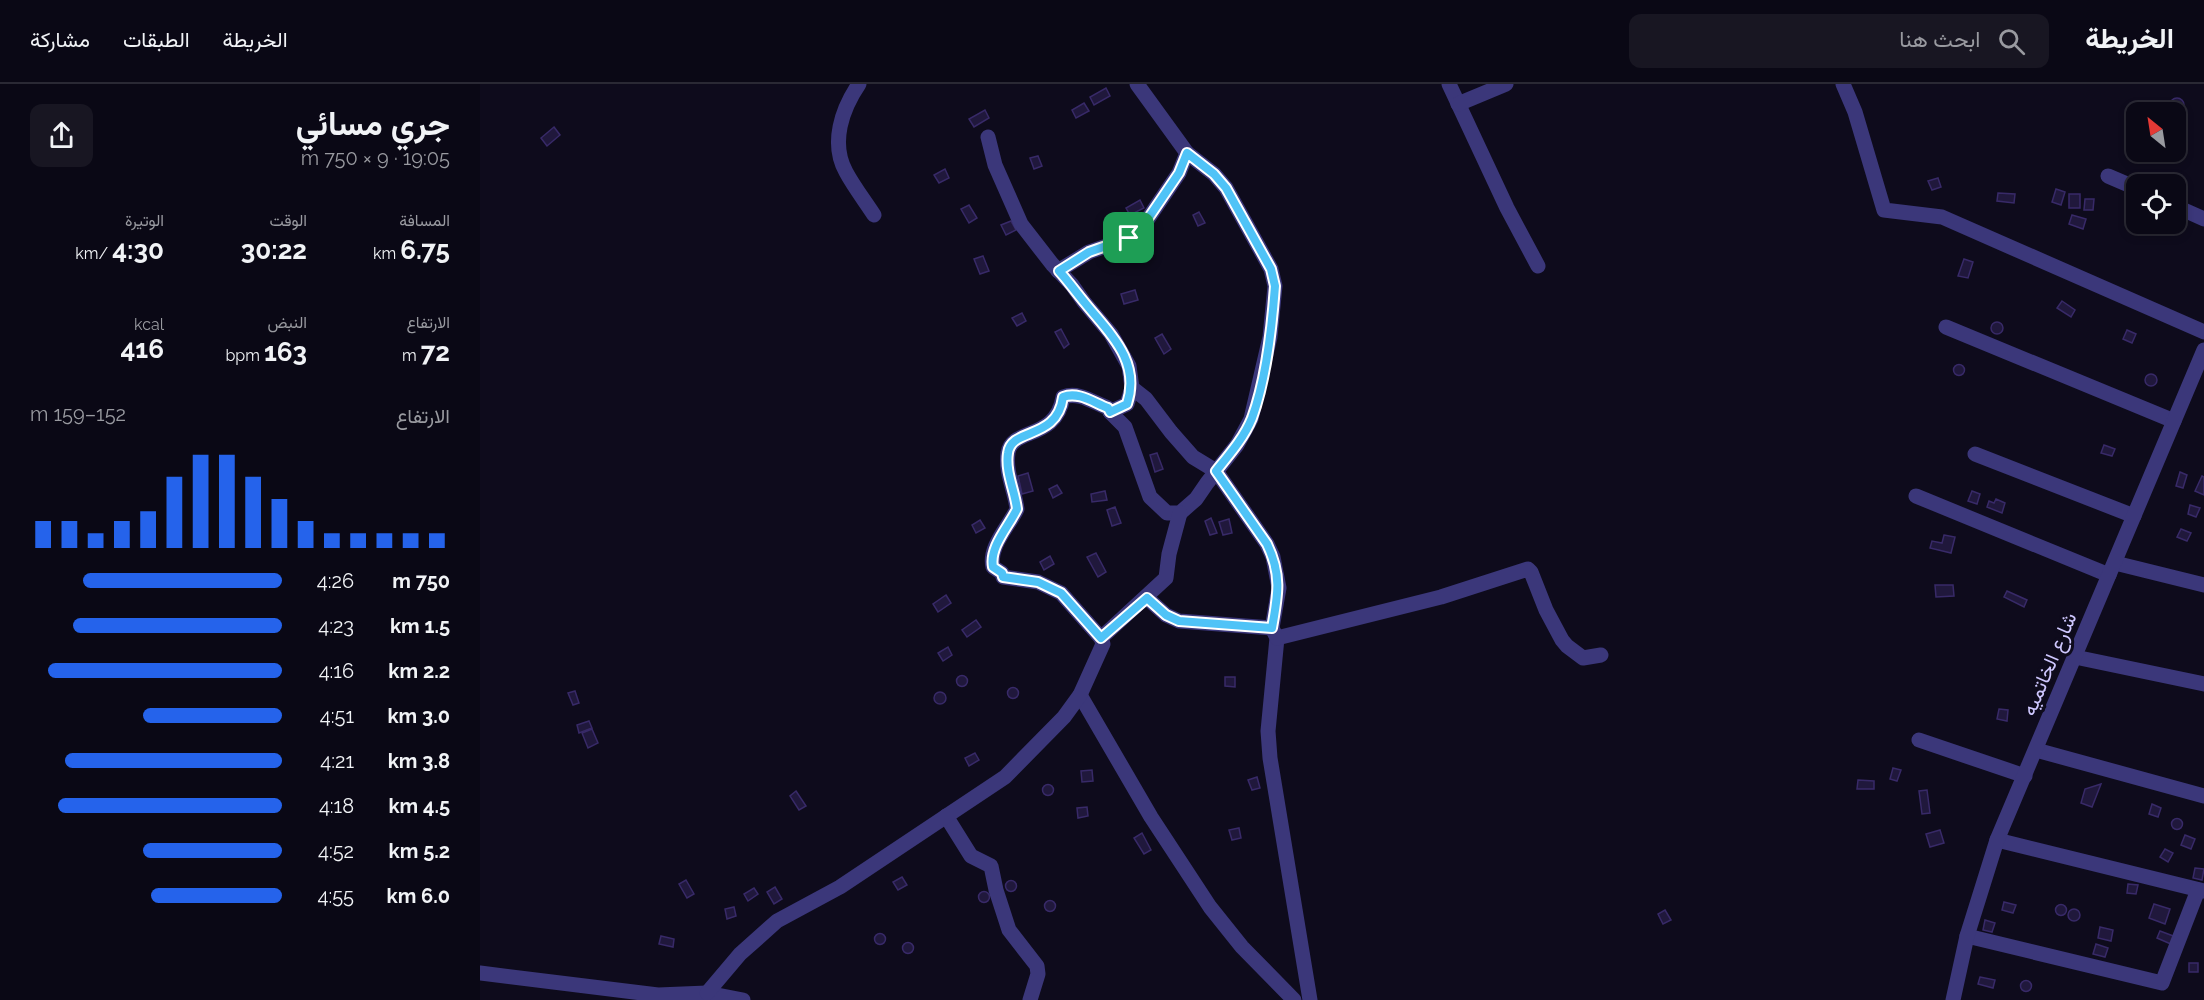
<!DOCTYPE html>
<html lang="ar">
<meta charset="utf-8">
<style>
body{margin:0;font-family:Raleway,Vazirmatn,sans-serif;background:#181622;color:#f1f3f6;direction:rtl;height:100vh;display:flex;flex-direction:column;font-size:22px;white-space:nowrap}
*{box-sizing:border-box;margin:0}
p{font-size:20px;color:#999aa0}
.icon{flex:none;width:33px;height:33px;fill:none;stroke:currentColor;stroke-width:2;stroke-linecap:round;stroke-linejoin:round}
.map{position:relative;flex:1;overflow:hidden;direction:ltr}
.panel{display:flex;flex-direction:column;background:#0a0815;width:480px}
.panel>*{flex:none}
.needle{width:39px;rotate:330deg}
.controls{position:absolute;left:1646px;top:18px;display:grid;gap:12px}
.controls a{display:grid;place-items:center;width:60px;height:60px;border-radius:12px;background:#0a0815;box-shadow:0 3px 9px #0003,0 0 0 2px #2a2934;font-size:30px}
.pin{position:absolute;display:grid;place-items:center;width:51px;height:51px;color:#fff;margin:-26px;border-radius:12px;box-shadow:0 3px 9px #0006}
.round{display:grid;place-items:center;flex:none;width:63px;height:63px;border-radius:12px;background:#181622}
.head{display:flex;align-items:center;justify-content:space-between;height:102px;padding:0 30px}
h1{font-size:33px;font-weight:700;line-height:45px}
.stats{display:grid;grid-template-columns:repeat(3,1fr);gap:9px;height:102px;padding:6px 30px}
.stats div{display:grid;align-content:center}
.stats b{font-size:26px;font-weight:700}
.stats small{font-size:16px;font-weight:400}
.stats p{font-size:16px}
.chart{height:168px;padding:12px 30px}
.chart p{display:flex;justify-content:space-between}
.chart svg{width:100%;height:108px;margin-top:6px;stroke:#2563eb;stroke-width:6}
ul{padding:0 30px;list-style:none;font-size:20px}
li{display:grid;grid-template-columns:96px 72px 1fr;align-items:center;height:45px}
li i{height:15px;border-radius:8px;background:#2563eb}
header{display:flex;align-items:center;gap:36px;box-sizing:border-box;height:84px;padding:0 30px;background:#0a0815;border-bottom:2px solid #2a2934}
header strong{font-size:28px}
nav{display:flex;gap:33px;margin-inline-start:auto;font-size:21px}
.search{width:420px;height:54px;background:#181622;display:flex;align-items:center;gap:15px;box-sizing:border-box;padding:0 21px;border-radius:12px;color:#999aa0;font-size:22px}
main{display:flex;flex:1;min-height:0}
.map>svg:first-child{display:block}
</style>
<header>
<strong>الخريطة</strong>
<div class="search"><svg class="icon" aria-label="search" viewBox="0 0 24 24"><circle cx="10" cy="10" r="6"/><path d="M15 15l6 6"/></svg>ابحث هنا</div>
<nav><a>الخريطة</a><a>الطبقات</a><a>مشاركة</a></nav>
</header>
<main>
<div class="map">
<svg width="1724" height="916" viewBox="0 0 1724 916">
<rect width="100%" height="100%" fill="#0e0b1c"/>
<g fill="#20183c" stroke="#382a68" stroke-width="1.5">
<polygon points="626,4 630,12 614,21 610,13"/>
<circle cx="1697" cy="21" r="7"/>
<polygon points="604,19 609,27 596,34 592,26"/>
<polygon points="505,26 509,34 494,43 489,35"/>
<polygon points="74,43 80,51 67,62 61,54"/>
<polygon points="558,72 562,82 554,85 550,74"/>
<polygon points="465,85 469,94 459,99 454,91"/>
<polygon points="1458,94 1461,103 1452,106 1448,97"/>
<polygon points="1576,105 1585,108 1581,121 1572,118"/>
<polygon points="1518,109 1535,110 1534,119 1517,117"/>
<rect x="1589" y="110" width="11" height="14"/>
<polygon points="1605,115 1614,115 1613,126 1604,126"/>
<polygon points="660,116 664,124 650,131 646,124"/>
<polygon points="489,121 497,134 489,139 481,125"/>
<polygon points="719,128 725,139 718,142 713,131"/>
<polygon points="1592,131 1606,135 1603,145 1589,140"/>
<polygon points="531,137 536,146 526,151 521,141"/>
<polygon points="503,172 509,187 500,190 494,175"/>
<polygon points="1484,175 1493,178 1488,194 1478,192"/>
<polygon points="655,206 658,216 644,220 641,210"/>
<polygon points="1582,217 1595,226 1591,233 1577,224"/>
<polygon points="542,229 546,237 537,242 532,234"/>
<circle cx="1517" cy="244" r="6"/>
<polygon points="581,245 589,260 584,264 575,248"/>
<polygon points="1647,246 1656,250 1652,259 1643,255"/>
<polygon points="682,250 691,265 684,270 675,254"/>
<circle cx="1479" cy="286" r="5.5"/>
<circle cx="1671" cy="296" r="6"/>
<polygon points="1624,361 1635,365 1632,372 1621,369"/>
<polygon points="677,369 683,385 675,388 670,371"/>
<polygon points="1700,388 1707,391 1703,404 1696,402"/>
<polygon points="548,389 553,407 542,410 538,392"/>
<polygon points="1722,392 1724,393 1724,411 1715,407"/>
<polygon points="577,401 582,409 573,414 569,405"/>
<polygon points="625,407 627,416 612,418 611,410"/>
<polygon points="1492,407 1500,410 1497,420 1488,417"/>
<polygon points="1516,415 1525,419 1522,429 1507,423 1509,417 1514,419"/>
<polygon points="1710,421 1720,424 1716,433 1708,430"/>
<polygon points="635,423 641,439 632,442 627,426"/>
<polygon points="731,434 737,449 730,451 725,437"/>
<polygon points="749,435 752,449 743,451 739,438"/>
<polygon points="500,436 505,444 496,449 492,441"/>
<polygon points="1701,445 1711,449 1707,457 1697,453"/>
<polygon points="1464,451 1475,453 1471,469 1450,464 1452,457 1462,459"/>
<polygon points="616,469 626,488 618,493 607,473"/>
<polygon points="570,472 574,480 564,486 560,478"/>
<polygon points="1455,501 1473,501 1474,512 1456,513"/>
<polygon points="1527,507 1547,516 1544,523 1524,513"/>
<polygon points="466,511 471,519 458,528 453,520"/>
<polygon points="496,536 501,543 487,553 482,546"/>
<polygon points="468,563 472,571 463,577 458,569"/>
<circle cx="482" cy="597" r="5.5"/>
<polygon points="745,593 755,593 755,603 745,602"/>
<circle cx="533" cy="609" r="5.5"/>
<polygon points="95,607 99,619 93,621 88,609"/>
<circle cx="460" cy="614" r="6"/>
<polygon points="1519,625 1528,626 1527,637 1517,635"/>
<polygon points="109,637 112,644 99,649 97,641"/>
<polygon points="112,645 118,659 108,664 102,649"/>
<polygon points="495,669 499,676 489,682 485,674"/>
<polygon points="1413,684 1421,686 1417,697 1410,695"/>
<polygon points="612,686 613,697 602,698 601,687"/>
<polygon points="777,693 780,704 772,706 768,696"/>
<polygon points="1378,696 1394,697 1394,705 1377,705"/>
<polygon points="1621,700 1612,723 1601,719 1605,705"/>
<circle cx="568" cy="706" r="5.5"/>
<polygon points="1447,706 1450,729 1442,730 1439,707"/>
<polygon points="316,707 326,722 319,726 310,712"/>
<polygon points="1672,720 1681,724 1678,733 1669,730"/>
<polygon points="607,723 608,732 598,734 597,724"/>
<circle cx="1697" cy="740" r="5.5"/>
<polygon points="759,744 761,754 752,756 749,746"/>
<polygon points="1460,746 1464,759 1450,763 1446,750"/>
<polygon points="662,749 671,766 664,770 654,754"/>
<polygon points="1705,751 1715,755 1711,765 1701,761"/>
<polygon points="1685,765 1693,769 1688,778 1680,773"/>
<polygon points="1715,784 1724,785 1722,796 1713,794"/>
<polygon points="422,793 427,801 418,806 413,798"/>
<polygon points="206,796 214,810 207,814 199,800"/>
<circle cx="531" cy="802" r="5.5"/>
<polygon points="1648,800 1658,801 1656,810 1647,809"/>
<polygon points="295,803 302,815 294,820 287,808"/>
<polygon points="274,804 278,810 268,817 264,810"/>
<circle cx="504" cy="813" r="5.5"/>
<circle cx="570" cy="822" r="5.5"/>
<polygon points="1524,818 1536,821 1533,829 1522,826"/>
<polygon points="1674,820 1690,825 1685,840 1669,834"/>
<circle cx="1581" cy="826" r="5.5"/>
<polygon points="254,823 256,832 247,835 245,825"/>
<circle cx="1594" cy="831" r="6"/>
<polygon points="1185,826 1191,836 1183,840 1178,830"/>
<polygon points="1505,836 1515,839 1512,848 1503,846"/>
<polygon points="1620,843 1633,846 1631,857 1618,854"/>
<polygon points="1680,847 1696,853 1693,861 1677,854"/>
<circle cx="400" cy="855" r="5.5"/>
<polygon points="181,852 194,855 193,863 179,860"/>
<circle cx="428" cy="864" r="5.5"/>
<polygon points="1616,860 1628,864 1625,873 1613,870"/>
<rect x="1709" y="879" width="9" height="9"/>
<polygon points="1500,893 1515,896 1513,904 1498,900"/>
<circle cx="1546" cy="902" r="5.5"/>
</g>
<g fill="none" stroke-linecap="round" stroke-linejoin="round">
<g stroke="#3b377a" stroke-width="15">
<path d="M 379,0 C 362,25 350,59 366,88 C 374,103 385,117 394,131"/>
<polyline points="969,0 1027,124 1058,182"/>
<polyline points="1363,0 1375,28 1404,126 1462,133 1724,248"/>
<polyline points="978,20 1026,0"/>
<polyline points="508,53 515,81 541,140 572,180 592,201 604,218 631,250 649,282 652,304 666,315 691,348 713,373 736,387 787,460 793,473 799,504 792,544 797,554 788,647 790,674 830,916"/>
<polyline points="1628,92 1656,104"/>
<polyline points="1695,122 1724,135"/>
<polyline points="578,187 609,168 649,154 661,145 699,89 707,69"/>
<polyline points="1466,243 1694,337"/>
<polyline points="630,328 645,343 670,413 687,429 700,429 716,415 727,399 757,361 771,335 790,253 795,202 791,185 746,104 734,90 707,69 657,0"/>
<polyline points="1495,370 1654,432"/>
<polyline points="1436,412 1629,491"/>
<polyline points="1635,479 1724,501"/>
<polyline points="667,514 686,531 699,537 792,544"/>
<polyline points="621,554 686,494 689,470 700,429"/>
<polyline points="797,554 961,513 1048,485 1051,488 1066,526 1082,556 1087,562 1103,574 1121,571"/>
<polyline points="1595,573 1724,600"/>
<polyline points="600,611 671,733 730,823 762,863 814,916"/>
<polyline points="1439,656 1545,692"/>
<polyline points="1556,666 1724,712"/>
<polyline points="466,732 491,772 511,782 516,806 529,846 557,882 558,890 550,916"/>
<polyline points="1517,756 1724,807"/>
<polyline points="1487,852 1682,899 1718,806"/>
<polyline points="0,889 178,911 227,909 263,916"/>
<path d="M 227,909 L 260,870 L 297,837 L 360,803 L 525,693 L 584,633 L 600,611 L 623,560 L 621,554 L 581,509 L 558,498 L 523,493 L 522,489 L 513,483 C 508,463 529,442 537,425 C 535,407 525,388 528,369 C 531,343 576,357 583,313 C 599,307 614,319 628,324 L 630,328 L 647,320 L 652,304"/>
<polyline points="1473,916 1487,852 1517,756 1724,266"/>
</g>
</g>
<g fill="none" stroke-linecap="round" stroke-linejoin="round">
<g stroke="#fff" stroke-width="12">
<path id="route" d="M 707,69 L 734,90 L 746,104 L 791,185 L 795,202 C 792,243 786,296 772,334 C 764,354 749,371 736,387 L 787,460 C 802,491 798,511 792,544 L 699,537 L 686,531 L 667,514 L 621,554 L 581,509 L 558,498 L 523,493 L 522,489 L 513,483 C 509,463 529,442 537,425 C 535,407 525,388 528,369 C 531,343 577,357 583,313 C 599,307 614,319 628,324 L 630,328 L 647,320 C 661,277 630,250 605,219 C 596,208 588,197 579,187 L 609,168 L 649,154 L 661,145 L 699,89 Z"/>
</g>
<use href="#route" stroke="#4fc3f7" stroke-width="8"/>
</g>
<g text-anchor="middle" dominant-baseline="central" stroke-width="6" stroke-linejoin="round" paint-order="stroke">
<g font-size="20" fill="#cec7fe" stroke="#0e0b1c">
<text transform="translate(1569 580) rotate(-67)">شارع الخاتميه</text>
</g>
</g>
</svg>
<div class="controls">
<a><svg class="needle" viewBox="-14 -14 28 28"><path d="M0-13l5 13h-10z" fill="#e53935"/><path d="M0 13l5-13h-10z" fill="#999aa0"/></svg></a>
<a><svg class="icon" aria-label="locate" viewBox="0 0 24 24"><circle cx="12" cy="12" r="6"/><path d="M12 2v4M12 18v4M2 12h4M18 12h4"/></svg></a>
</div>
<div class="pin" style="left:649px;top:154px;background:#1e9e55"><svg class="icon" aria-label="arrive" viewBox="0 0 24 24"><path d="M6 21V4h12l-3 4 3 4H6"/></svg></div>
</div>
<section class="panel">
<div class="head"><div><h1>جري مسائي</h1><p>19:05 · 9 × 750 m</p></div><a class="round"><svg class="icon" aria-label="share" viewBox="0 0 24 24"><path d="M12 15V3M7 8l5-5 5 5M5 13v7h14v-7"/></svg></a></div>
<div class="stats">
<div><p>المسافة</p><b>6.75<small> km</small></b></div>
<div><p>الوقت</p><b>30:22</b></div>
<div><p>الوتيرة</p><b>4:30<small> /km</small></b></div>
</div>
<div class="stats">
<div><p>الارتفاع</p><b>72<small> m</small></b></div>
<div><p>النبض</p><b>163<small> bpm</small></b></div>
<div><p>kcal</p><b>416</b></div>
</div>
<div class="chart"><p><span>الارتفاع</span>152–159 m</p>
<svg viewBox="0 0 160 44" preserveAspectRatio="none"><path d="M5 44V33M15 44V33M25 44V38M35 44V33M45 44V29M55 44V15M65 44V6M75 44V6M85 44V15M95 44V24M105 44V33M115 44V38M125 44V38M135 44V38M145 44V38M155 44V38"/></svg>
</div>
<ul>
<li><b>750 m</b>4:26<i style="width:79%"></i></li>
<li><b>1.5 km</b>4:23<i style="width:83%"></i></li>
<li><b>2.2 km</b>4:16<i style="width:93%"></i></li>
<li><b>3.0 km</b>4:51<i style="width:55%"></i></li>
<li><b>3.8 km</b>4:21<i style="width:86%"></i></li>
<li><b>4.5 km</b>4:18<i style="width:89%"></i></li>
<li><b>5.2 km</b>4:52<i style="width:55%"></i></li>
<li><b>6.0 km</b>4:55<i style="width:52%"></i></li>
</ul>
</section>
</main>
